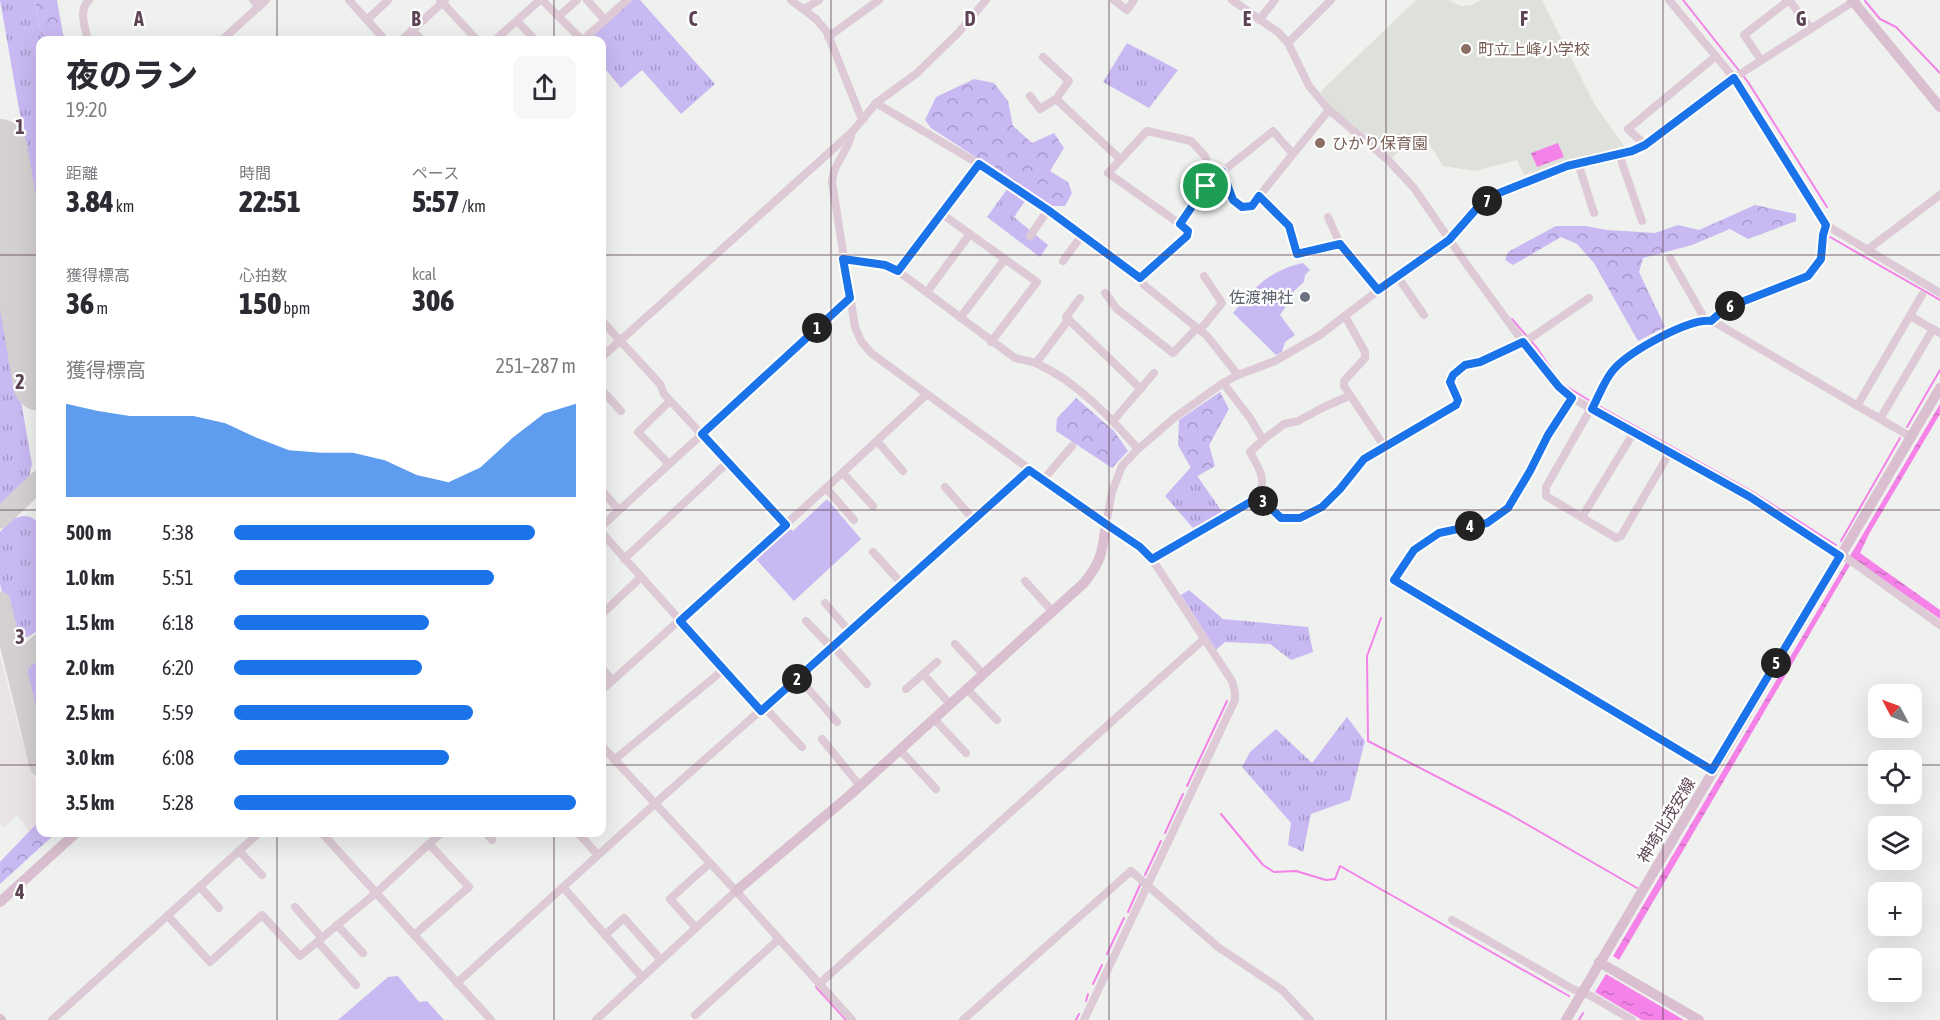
<!DOCTYPE html>
<html lang="ja">
<meta charset="utf-8">
<style>
body{margin:0;font-family:"Asap Condensed","Noto Sans JP",sans-serif;background:#f7f7f7;color:#2b2b33;height:100vh;display:flex;flex-direction:column;font-size:22px;white-space:nowrap}
*{box-sizing:border-box;margin:0}
p{font-size:20px;color:#7c7c81}
.icon{flex:none;width:33px;height:33px;fill:none;stroke:currentColor;stroke-width:2;stroke-linecap:round;stroke-linejoin:round}
.map{position:relative;flex:1;overflow:hidden}
.details{position:absolute;left:36px;top:36px;width:570px;height:801px;display:flex;flex-direction:column;background:#fff;border-radius:12px;box-shadow:0 6px 24px #0002}
.details>*{flex:none}
.needle{width:39px;rotate:311deg}
.buttons{position:absolute;left:1868px;top:684px;display:grid;gap:12px}
.buttons a{display:grid;place-items:center;width:54px;height:54px;border-radius:12px;background:#fff;box-shadow:0 6px 24px #0002;font-size:30px}
.pin{position:absolute;display:grid;place-items:center;width:51px;height:51px;color:#fff;margin:-26px;border:3px solid #fff;border-radius:50%;box-shadow:0 2px 6px #0007}
.km{position:absolute;width:30px;height:30px;margin:-15px;border-radius:50%;background:#222;color:#fff;font-size:16px;line-height:30px;text-align:center}
.round{display:grid;place-items:center;flex:none;width:63px;height:63px;border-radius:12px;background:#f7f7f7}
.headline{display:flex;align-items:center;justify-content:space-between;height:102px;padding:0 30px}
h1{font-size:33px;font-weight:800;line-height:45px}
.metrics{display:grid;grid-template-columns:repeat(3,1fr);gap:9px;height:102px;padding:6px 30px}
.metrics div{display:grid;align-content:center}
.metrics b{font-size:30px;font-weight:800}
.metrics small{font-size:16px;font-weight:400}
.metrics p{font-size:16px}
.chart{height:168px;padding:12px 30px}
.chart p{display:flex;justify-content:space-between}
.chart svg{width:100%;height:108px;margin-top:6px;fill:#1a73e8;opacity:.7}
ul{padding:0 30px;list-style:none;font-size:20px}
li{display:grid;grid-template-columns:96px 72px 1fr;align-items:center;height:45px}
li i{height:15px;border-radius:8px;background:#1a73e8}
.map>svg:first-child{display:block}
</style>
<div class="map">
<svg width="1940" height="1020" viewBox="0 0 1940 1020">
<defs>
<pattern id="grass-tufts" width="24" height="20" patternUnits="userSpaceOnUse" patternTransform="scale(1.5)"><rect width="24" height="20" fill="#c9b9f3"/><path d="M3 7l-1-3M5 7V3M7 7l1-3M15 17l-1-3M17 17v-4M19 17l1-3" fill="none" stroke="#a698c8"/></pattern>
<pattern id="forest-crowns" width="20" height="18" patternUnits="userSpaceOnUse" patternTransform="scale(1.5)"><rect width="20" height="18" fill="#c9b9f3"/><path d="M2 6a3 3 0 1 1 6 0M12 15a3 3 0 1 1 6 0" fill="none" stroke="#a698c8"/></pattern>
<pattern id="water-ripples" width="26" height="14" patternUnits="userSpaceOnUse" patternTransform="scale(1.5)"><rect width="26" height="14" fill="#f482e8"/><path d="M2 4q2-2 4 0t4 0M15 11q2-2 4 0t4 0" fill="none" stroke="#c96cbf"/></pattern>
</defs>
<rect width="100%" height="100%" fill="#eff1ee"/>
<polygon fill="#dee0dc" points="1416,0 1448,0 1461,6 1472,5 1480,0 1542,0 1595,105 1624,146 1524,175 1517,160 1475,171 1443,166 1421,131 1391,159 1331,107 1320,92"/>
<polygon fill="#eae3e6" points="0,655 21,737 40,795 40,820 29,831 17,815 4,828 0,823"/>
<g fill="url(#grass-tufts)">
<polygon points="0,0 35,0 42,40 40,40 40,308 27,231 40,229"/>
<polygon points="632,0 640,0 715,84 681,114 642,70 621,88 602,65 602,40 588,40"/>
<polygon points="1127,43 1178,70 1149,108 1103,82"/>
<polygon points="1008,188 1025,201 1014,217 1048,245 1040,257 987,217"/>
<polygon points="0,281 32,464 29,477 0,505"/>
<polygon points="1191,467 1223,513 1193,528 1165,496"/>
<path d="M 23,516 C 31,516 36,519 40,526 L 40,628 C 30,637 22,643 12,630 L 0,584 L 0,532 L 12,519 Z"/>
<polygon points="1189,590 1223,619 1308,627 1313,652 1291,660 1270,644 1225,642 1216,650 1181,595"/>
<path d="M 40,654 L 40,740 C 36,723 21,686 28,669 C 30,663 36,659 40,654 Z"/>
<polygon points="1347,717 1365,741 1350,800 1311,814 1303,852 1288,845 1291,823 1242,767 1250,752 1276,729 1312,763"/>
</g>
<g fill="url(#forest-crowns)">
<polygon points="35,0 57,0 64,40 42,40"/>
<polygon points="974,79 994,83 1008,101 1013,126 1032,143 1054,133 1064,148 1050,171 1068,182 1072,193 1065,206 1051,206 931,128 925,120 936,97"/>
<polygon points="1755,205 1796,214 1796,221 1748,239 1730,229 1692,245 1643,258 1639,272 1665,327 1638,341 1594,263 1577,244 1561,237 1513,265 1505,260 1508,252 1556,226 1585,226 1608,230 1655,233 1678,225 1699,230"/>
<polygon points="1220,392 1229,409 1209,445 1215,466 1196,477 1178,445 1179,420"/>
<polygon points="1076,398 1114,431 1128,451 1112,468 1056,431 1057,418"/>
<polygon points="40,820 40,832 56,833 0,884 0,862"/>
</g>
<g fill="#c9b9f3">
<path d="M 1303,263 L 1310,270 L 1305,275 L 1304,282 L 1293,292 L 1295,295 L 1286,303 L 1285,308 L 1280,315 L 1295,335 L 1285,342 L 1282,352 L 1276,355 L 1233,313 C 1255,287 1268,271 1303,263 Z"/>
<polygon points="827,499 861,539 794,601 754,557 788,527 793,531"/>
<polygon points="398,976 419,1002 427,1001 444,1020 338,1020 388,977"/>
</g>
<g fill="url(#water-ripples)">
<polygon points="1558,143 1564,157 1537,167 1531,153"/>
<polygon points="1940,404 1940,414 1869,534 1860,553 1940,610 1940,619 1855,560 1853,560 1619,960 1613,956"/>
<polygon points="1606,974 1684,1020 1642,1020 1595,992"/>
</g>
<g fill="none" stroke-linecap="round" stroke-linejoin="round">
<g stroke="#f482e8" stroke-width="2">
<polyline points="1683,0 1748,82 1827,207"/>
<polyline points="1865,1 1880,19 1896,27 1940,73"/>
<polyline points="1830,237 1940,300"/>
<polyline points="1512,319 1537,348 1556,376"/>
<polyline points="1564,385 1592,402"/>
<polyline points="1597,405 1751,491 1836,545"/>
<polyline points="1907,427 1940,370"/>
<polyline points="1841,541 1900,438"/>
<polyline points="1381,618 1367,656 1368,741 1509,814 1637,888"/>
<polyline points="1187,786 1227,701"/>
<polyline points="1221,814 1263,865 1274,872 1296,871 1326,880 1335,879 1340,866 1569,996"/>
<polyline points="1165,833 1183,794"/>
<polyline points="1145,875 1161,841"/>
<polyline points="1128,912 1140,885"/>
<polyline points="1107,954 1124,918"/>
<polyline points="1093,984 1102,965"/>
<polyline points="816,987 846,1020"/>
<polyline points="1086,1001 1088,994"/>
<polyline points="1076,1020 1079,1014"/>
<polyline points="1579,1020 1583,1013"/>
</g>
<g stroke="#d4d0d2" stroke-width="21">
<polyline points="0,518 40,480"/>
<polyline points="0,602 40,766"/>
<polyline points="17,665 40,644"/>
</g>
<polyline stroke="#d4d0d2" stroke-width="54" points="0,146 40,384"/>
<g stroke="#ddcad6" stroke-width="8">
<polyline points="253,0 259,7"/>
<polyline points="349,0 385,40"/>
<polyline points="440,0 477,40"/>
<polyline points="542,0 582,40"/>
<polyline points="587,0 605,20"/>
<polyline points="791,0 816,19 827,32 860,115 864,119"/>
<polyline points="1114,0 1127,10 1134,0"/>
<polyline points="1232,0 1279,33 1288,43 1309,86 1329,110 1389,161 1414,188 1467,265 1523,342 1544,369 1572,398 1750,497 1854,563 1940,625"/>
<polyline points="1669,0 1734,78 1826,225 1940,293"/>
<polyline points="804,9 819,0"/>
<polyline points="559,16 577,0"/>
<polyline points="367,20 388,0"/>
<polyline points="1259,20 1275,0"/>
<polyline points="517,21 535,40"/>
<polyline points="412,30 422,40"/>
<polyline points="828,37 879,0"/>
<path d="M 88,40 C 85,28 78,10 89,0"/>
<polyline points="222,40 266,0"/>
<polyline points="402,40 445,0"/>
<polyline points="495,40 540,0"/>
<polyline points="583,40 627,0"/>
<polyline points="1288,43 1331,0"/>
<polyline points="1761,60 1744,35 1789,0 1811,29"/>
<polyline points="1030,96 1040,109 1056,99 1069,81 1043,57"/>
<polyline points="1056,99 1120,159"/>
<polyline points="876,103 979,164 1048,210 1140,278 1144,285 1207,336 1238,375"/>
<path d="M 852,132 C 849,151 833,163 832,182 L 855,327 L 861,341 L 871,353 L 1066,496 L 1140,547 L 1152,559 L 1232,681 L 1235,692 L 1235,700 L 1084,1020"/>
<polyline points="1645,145 1628,129 1716,56"/>
<polyline points="1619,154 1642,221"/>
<polyline points="1578,163 1594,213"/>
<polyline points="1222,171 1233,200 1242,207 1252,205 1293,154"/>
<polyline points="1259,196 1289,226 1297,254 1340,244 1378,290"/>
<polyline points="942,214 1037,282 991,342"/>
<polyline points="1328,217 1340,244"/>
<polyline points="1180,224 1108,173 1147,131 1191,141 1205,156 1213,179"/>
<polyline points="1030,236 1048,210"/>
<polyline points="1867,250 1940,195"/>
<polyline points="1670,258 1702,314 1703,320"/>
<path d="M 843,259 L 885,265 L 898,271 L 1015,358 C 1022,360 1031,361 1038,364 C 1077,382 1110,417 1138,449"/>
<polyline points="1063,261 1082,235"/>
<polyline points="898,271 979,164"/>
<polyline points="1397,276 1424,315"/>
<polyline points="1140,278 1187,236 1188,231 1180,224 1206,186 1213,179 1273,131 1293,154 1329,110"/>
<polyline points="927,292 970,234"/>
<polyline points="1105,293 1117,309 1173,353 1197,328"/>
<polyline points="1080,298 1066,317 1141,389"/>
<polyline points="1345,316 1365,352 1365,358 1344,381 1344,386 1384,446"/>
<polyline points="1910,316 1940,333"/>
<polyline points="960,318 1005,259"/>
<polyline points="602,321 660,384 664,394 786,525"/>
<polyline points="1711,321 1726,308 1808,276 1821,259 1823,235 1826,225"/>
<polyline points="1200,330 1222,303 1204,276"/>
<polyline points="602,357 852,132 876,103 917,73 959,32 986,0"/>
<polyline points="1036,363 1069,319"/>
<polyline points="602,390 621,411"/>
<polyline points="1572,398 1548,435 1530,471 1508,508 1487,523 1439,533 1414,550 1394,580 1712,770"/>
<polyline points="1857,406 1922,295"/>
<polyline points="1880,419 1933,329"/>
<polyline points="1113,421 1154,373"/>
<polyline points="1263,440 1284,424 1298,421 1324,407 1349,396"/>
<polyline points="877,441 903,471"/>
<polyline points="1670,452 1621,536 1616,538 1546,496 1546,487 1614,368 1632,353 1673,331 1703,320 1716,323 1911,437"/>
<polyline points="669,464 638,432 670,401"/>
<polyline points="843,473 873,506"/>
<polyline points="1043,480 1072,446"/>
<polyline points="945,487 974,520"/>
<polyline points="826,488 854,520"/>
<polyline points="602,491 619,510"/>
<polyline points="1259,497 1281,518 1300,518 1322,507 1340,489 1364,459 1456,405 1458,400 1450,382 1453,375 1465,365 1480,362 1532,337 1589,298"/>
<polyline points="1582,517 1634,432"/>
<polyline points="1106,524 1112,492 1122,466 1136,451 1174,418 1223,383 1238,375 1275,361 1320,335 1380,289 1449,239 1478,207 1494,195 1567,166 1632,151 1645,145 1734,78 1856,0"/>
<polyline points="602,526 850,298"/>
<polyline points="602,533 761,711"/>
<polyline points="873,552 903,585"/>
<polyline points="624,559 728,462"/>
<path d="M 1152,559 L 1259,497 C 1266,476 1260,471 1250,452 L 1263,440 L 1250,418 L 1223,383"/>
<polyline points="1025,581 1053,612"/>
<polyline points="825,603 850,632"/>
<polyline points="602,614 641,577"/>
<polyline points="806,621 829,645 834,647 867,684"/>
<polyline points="955,644 983,674"/>
<polyline points="602,668 612,680"/>
<polyline points="923,674 950,704"/>
<polyline points="799,678 837,722"/>
<polyline points="906,689 937,662"/>
<polyline points="967,689 997,720"/>
<polyline points="602,690 826,488 926,395"/>
<polyline points="765,708 802,747"/>
<polyline points="934,719 966,753"/>
<polyline points="822,739 860,786"/>
<polyline points="602,746 736,891 852,1020"/>
<polyline points="900,750 936,789"/>
<polyline points="614,760 723,670"/>
<polyline points="321,832 491,1020"/>
<polyline points="486,832 492,840"/>
<polyline points="577,832 598,855"/>
<polyline points="239,851 262,875"/>
<polyline points="200,887 219,908"/>
<polyline points="563,887 642,977"/>
<polyline points="295,907 322,938"/>
<polyline points="168,916 210,962 262,915 300,956 376,893 442,832"/>
<polyline points="1452,920 1573,989 1591,996 1632,1020"/>
<polyline points="337,925 363,953"/>
<polyline points="696,928 670,899 710,863"/>
<polyline points="414,935 469,887 429,844"/>
<polyline points="605,935 624,918 661,960"/>
<polyline points="318,942 356,985"/>
<polyline points="457,983 669,791 903,585 1029,470"/>
<polyline points="819,984 1204,639"/>
<polyline points="695,1015 778,940"/>
<polyline points="52,1020 260,832"/>
<polyline points="596,1020 736,891"/>
<polyline points="963,1020 1131,871 1218,947 1282,990 1310,1020"/>
</g>
<g stroke="#d9bfcf" stroke-width="10">
<polyline points="1852,0 1940,107"/>
<path d="M 736,891 L 850,795 L 1084,583 C 1102,560 1102,553 1106,524"/>
<polyline points="0,902 77,832"/>
<polyline points="1599,962 1699,1020"/>
<polyline points="0,1019 1,1020"/>
<polyline points="1566,1020 1940,388"/>
</g>
</g>
<g fill="none" stroke-linecap="round" stroke-linejoin="round">
<g stroke="#fff" stroke-width="12">
<path id="route" d="M 1734,78 L 1826,225 L 1823,235 L 1821,259 L 1808,276 L 1726,308 L 1711,321 C 1689,318 1631,351 1615,368 C 1605,378 1599,396 1592,409 L 1750,497 L 1840,556 L 1712,770 L 1394,580 L 1414,550 L 1439,533 L 1487,523 L 1508,508 L 1530,471 L 1548,435 L 1572,398 L 1559,387 L 1523,342 L 1480,362 L 1465,365 L 1453,375 L 1450,382 L 1458,400 L 1456,405 L 1364,459 L 1340,489 L 1322,507 L 1300,518 L 1281,518 L 1259,497 L 1152,559 L 1140,547 L 1106,524 L 1029,470 L 761,711 L 680,621 L 786,525 L 702,434 L 850,298 L 843,259 L 885,265 L 898,271 L 979,164 L 1048,210 L 1140,278 L 1187,236 L 1188,231 L 1180,224 L 1206,186 L 1222,171 L 1233,200 L 1242,207 L 1252,206 L 1259,196 L 1289,226 L 1297,254 L 1340,244 L 1378,290 L 1449,240 L 1478,207 L 1494,195 L 1567,166 L 1632,151 L 1645,145 Z"/>
</g>
<use href="#route" stroke="#1a73e8" stroke-width="8"/>
</g>
<path fill="none" stroke="#5e4555" stroke-width="1.5" stroke-opacity="0.55" d="M 277,0 L 277,40M 554,0 L 554,40M 831,0 L 831,1020M 1109,0 L 1109,1020M 1386,0 L 1386,1020M 1663,0 L 1663,1020M 0,255 L 40,255M 602,255 L 1940,255M 0,510 L 40,510M 602,510 L 1940,510M 0,765 L 40,765M 602,765 L 1878,765M 1911,765 L 1940,765M 277,832 L 277,1020M 554,832 L 554,1020"/>
<g fill="#8d6e63" stroke="#fff" stroke-width="2">
<circle cx="1466" cy="49" r="6"/>
<circle cx="1320" cy="143" r="6"/>
</g>
<circle fill="#6b7280" stroke="#fff" stroke-width="2" cx="1305" cy="297" r="6"/>
<g text-anchor="middle" dominant-baseline="central" stroke-width="4.5" stroke-linejoin="round" paint-order="stroke">
<g font-size="16" fill="#785e54" stroke="#fff" text-anchor="start">
<text x="1478" y="49">町立上峰小学校</text>
<text x="1332" y="143">ひかり保育園</text>
</g>
<g font-size="16" fill="#5b616d" stroke="#fff" text-anchor="end">
<text x="1293" y="297">佐渡神社</text>
</g>
<g font-size="16" fill="#5e4555" stroke="#fff">
<text transform="translate(1666 820) rotate(-59)">神埼北茂安線</text>
</g>
</g>
<g font-size="20" text-anchor="middle" font-weight="bold" fill="#5e4555" stroke="#fff" stroke-width="4.5" stroke-linejoin="round" paint-order="stroke">
<text x="139" y="26">A</text>
<text x="416" y="26">B</text>
<text x="693" y="26">C</text>
<text x="970" y="26">D</text>
<text x="1247" y="26">E</text>
<text x="1524" y="26">F</text>
<text x="1801" y="26">G</text>
<text x="20" y="134">1</text>
<text x="20" y="389">2</text>
<text x="20" y="644">3</text>
<text x="20" y="899">4</text>
</g>
</svg>
<div class="buttons">
<a><svg class="needle" viewBox="-14 -14 28 28"><path d="M0-13l5 13h-10z" fill="#e53935"/><path d="M0 13l5-13h-10z" fill="#7c7c81"/></svg></a>
<a><svg class="icon" aria-label="locate" viewBox="0 0 24 24"><circle cx="12" cy="12" r="6"/><path d="M12 2v4M12 18v4M2 12h4M18 12h4"/></svg></a>
<a><svg class="icon" aria-label="layers" viewBox="0 0 24 24"><path d="M12 4l9 5-9 5-9-5zM3 14l9 5 9-5"/></svg></a>
<a>+</a>
<a>−</a>
</div>
<div class="pin" style="left:1206px;top:186px;background:#1e9e55"><svg class="icon" aria-label="arrive" viewBox="0 0 24 24"><path d="M6 21V4h12l-3 4 3 4H6"/></svg></div>
<b class="km" style="left:817px;top:328px">1</b>
<b class="km" style="left:797px;top:679px">2</b>
<b class="km" style="left:1263px;top:501px">3</b>
<b class="km" style="left:1470px;top:526px">4</b>
<b class="km" style="left:1776px;top:663px">5</b>
<b class="km" style="left:1730px;top:306px">6</b>
<b class="km" style="left:1487px;top:201px">7</b>
<section class="details">
<div class="headline"><div><h1>夜のラン</h1><p>19:20</p></div><a class="round"><svg class="icon" aria-label="share" viewBox="0 0 24 24"><path d="M12 15V3M7 8l5-5 5 5M5 13v7h14v-7"/></svg></a></div>
<div class="metrics">
<div><p>距離</p><b>3.84<small> km</small></b></div>
<div><p>時間</p><b>22:51</b></div>
<div><p>ペース</p><b>5:57<small> /km</small></b></div>
</div>
<div class="metrics">
<div><p>獲得標高</p><b>36<small> m</small></b></div>
<div><p>心拍数</p><b>150<small> bpm</small></b></div>
<div><p>kcal</p><b>306</b></div>
</div>
<div class="chart"><p><span>獲得標高</span>251–287 m</p>
<svg viewBox="0 0 160 44" preserveAspectRatio="none"><path d="M0 44V6L10 9L20 11L30 11L40 11L50 14L60 20L70 25L80 26L90 26L100 29L110 35L120 38L130 32L140 20L150 10L160 6V44z"/></svg>
</div>
<ul>
<li><b>500 m</b>5:38<i style="width:88%"></i></li>
<li><b>1.0 km</b>5:51<i style="width:76%"></i></li>
<li><b>1.5 km</b>6:18<i style="width:57%"></i></li>
<li><b>2.0 km</b>6:20<i style="width:55%"></i></li>
<li><b>2.5 km</b>5:59<i style="width:70%"></i></li>
<li><b>3.0 km</b>6:08<i style="width:63%"></i></li>
<li><b>3.5 km</b>5:28<i style="width:100%"></i></li>
</ul>
</section>
</div>
